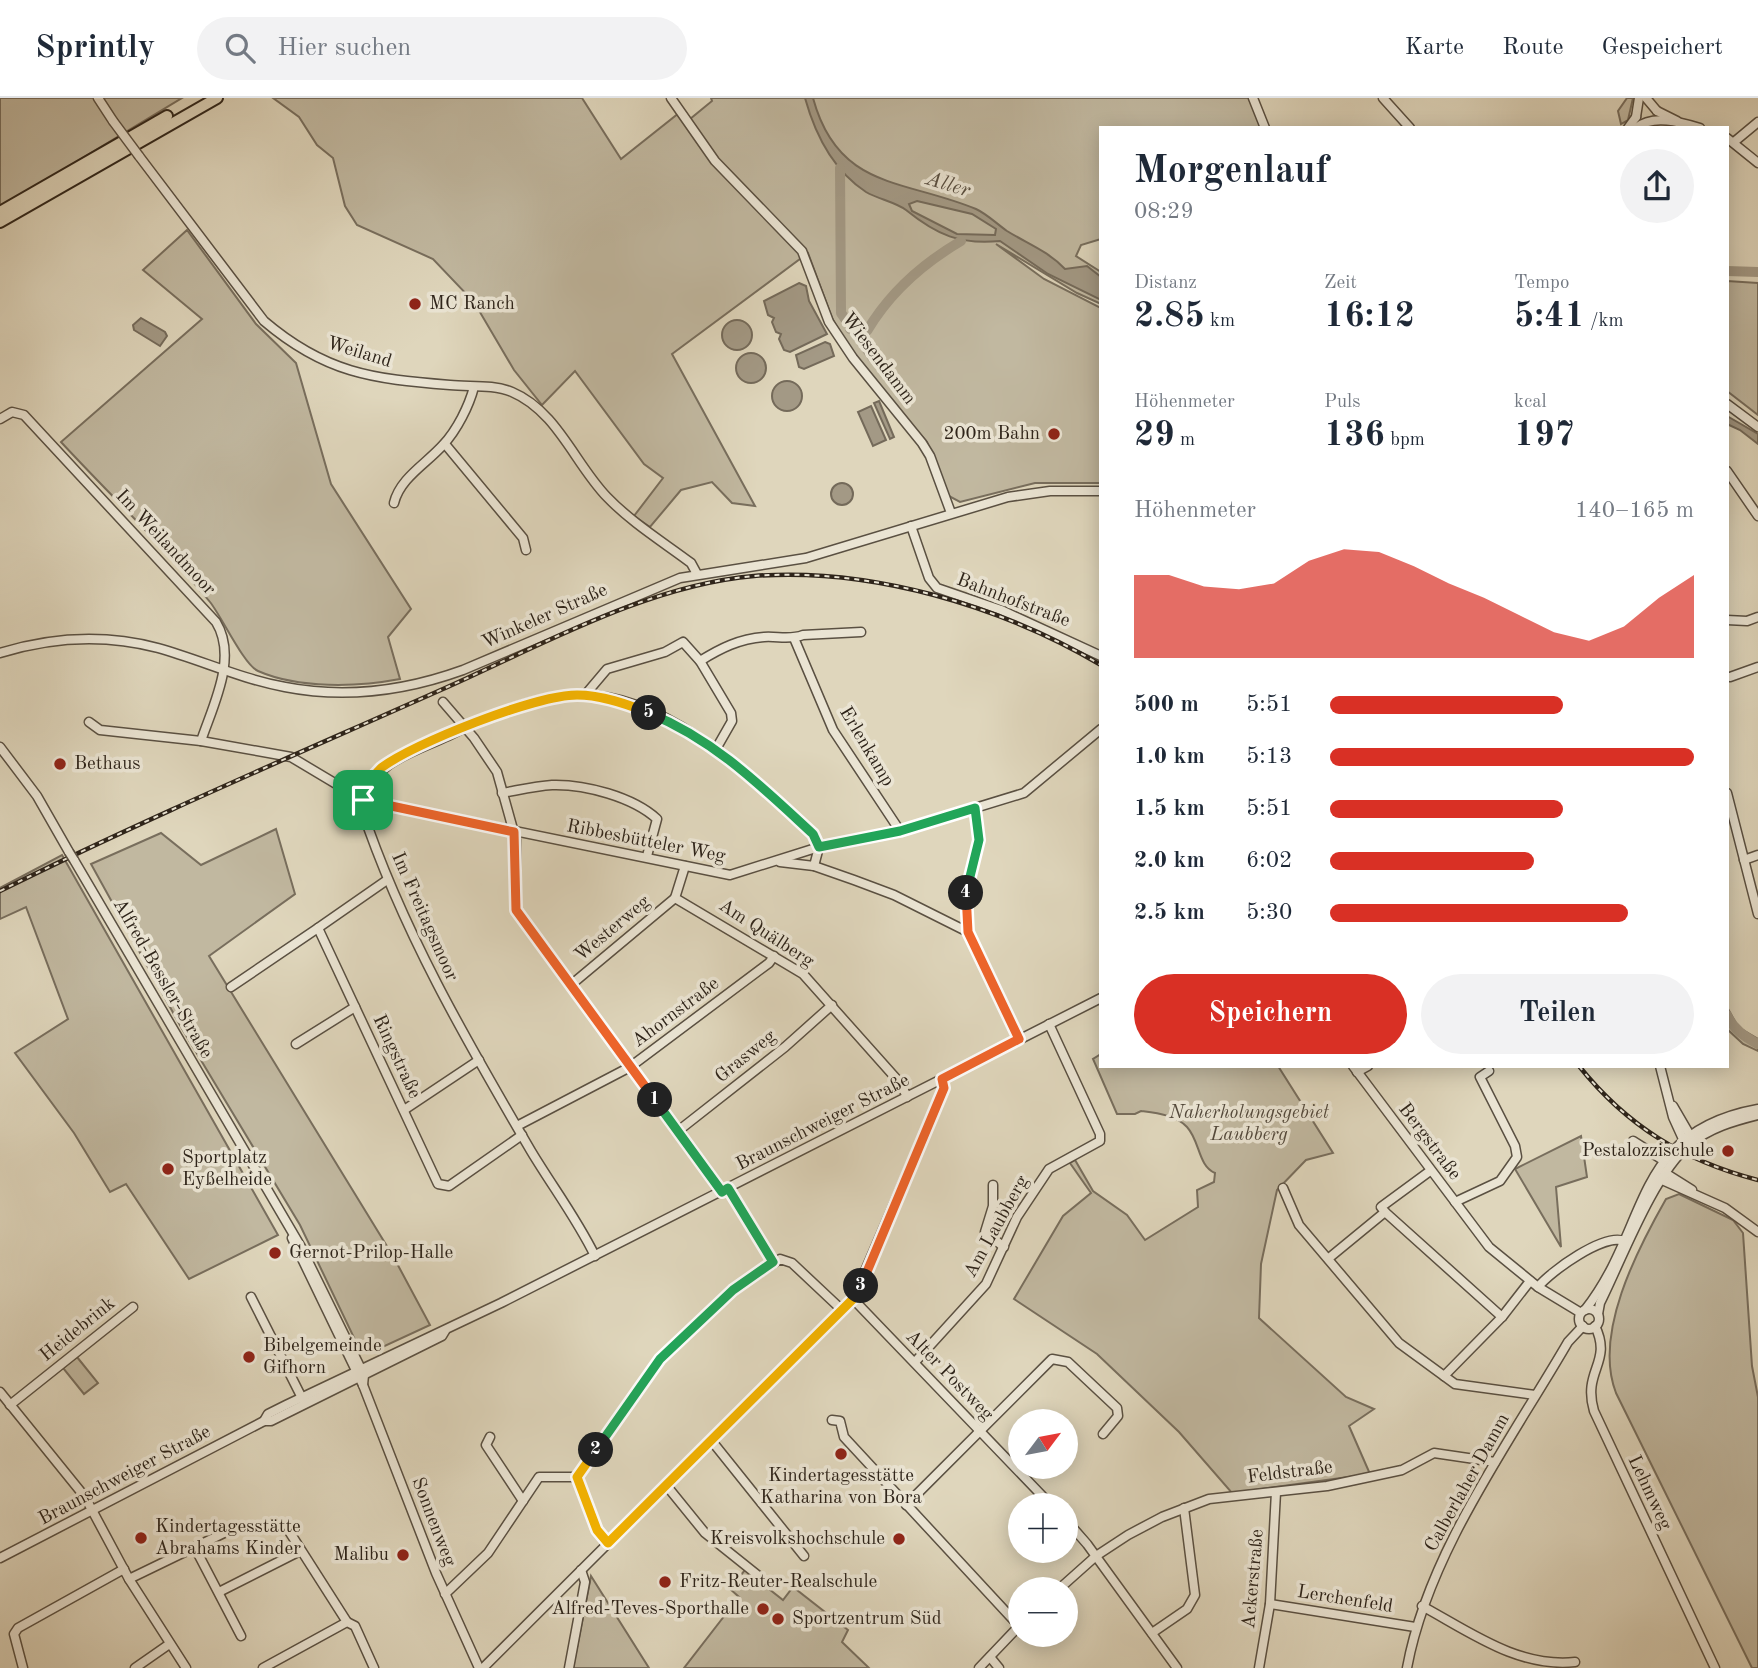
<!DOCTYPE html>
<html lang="de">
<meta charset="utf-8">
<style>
body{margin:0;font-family:"Old Standard TT",serif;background:#f2f2f3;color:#1f2937;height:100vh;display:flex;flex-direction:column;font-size:26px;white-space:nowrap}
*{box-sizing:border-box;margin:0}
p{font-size:23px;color:#747a83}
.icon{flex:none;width:38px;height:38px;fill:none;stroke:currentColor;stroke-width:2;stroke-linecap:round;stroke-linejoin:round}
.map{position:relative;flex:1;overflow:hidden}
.sheet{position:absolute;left:1099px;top:28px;width:630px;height:942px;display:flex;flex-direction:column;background:#fff;border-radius:0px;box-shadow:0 4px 18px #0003}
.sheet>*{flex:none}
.needle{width:46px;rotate:58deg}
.buttons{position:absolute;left:1008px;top:1311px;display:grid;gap:14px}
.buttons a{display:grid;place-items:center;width:70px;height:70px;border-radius:50%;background:#fff;box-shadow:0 4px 18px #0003;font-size:35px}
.pin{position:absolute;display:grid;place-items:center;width:60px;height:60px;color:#fff;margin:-30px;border-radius:14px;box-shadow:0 4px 10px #0006}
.km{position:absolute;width:35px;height:35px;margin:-18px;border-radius:50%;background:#222;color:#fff;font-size:19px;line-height:35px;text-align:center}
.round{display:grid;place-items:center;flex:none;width:74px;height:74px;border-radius:37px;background:#f2f2f3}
.overview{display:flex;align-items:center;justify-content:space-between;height:119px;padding:0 35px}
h1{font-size:38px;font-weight:600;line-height:52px}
.metrics{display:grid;grid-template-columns:repeat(3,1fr);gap:10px;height:119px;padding:7px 35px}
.metrics div{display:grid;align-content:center}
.metrics b{font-size:35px;font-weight:600}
.metrics small{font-size:19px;font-weight:400}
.metrics p{font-size:19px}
.chart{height:196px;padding:14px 35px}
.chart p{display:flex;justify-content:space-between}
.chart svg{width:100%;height:126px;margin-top:7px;fill:#d93025;opacity:.7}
.button{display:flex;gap:14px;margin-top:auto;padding:14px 35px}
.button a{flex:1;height:80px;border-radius:42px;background:#d93025;color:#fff;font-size:28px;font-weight:600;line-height:80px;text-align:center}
.button a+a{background:#f2f2f3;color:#1f2937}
ul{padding:0 35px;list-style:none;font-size:23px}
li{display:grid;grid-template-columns:112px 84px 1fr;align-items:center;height:52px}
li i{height:18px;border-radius:9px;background:#d93025}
header{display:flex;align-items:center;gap:42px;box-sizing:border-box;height:98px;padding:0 35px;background:#fff;border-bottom:2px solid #e0e1e3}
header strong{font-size:33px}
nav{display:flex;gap:38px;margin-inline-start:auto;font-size:24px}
.search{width:490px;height:63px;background:#f2f2f3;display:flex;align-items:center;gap:18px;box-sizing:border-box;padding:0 24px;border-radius:38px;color:#747a83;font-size:26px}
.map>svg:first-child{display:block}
</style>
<header>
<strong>Sprintly</strong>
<div class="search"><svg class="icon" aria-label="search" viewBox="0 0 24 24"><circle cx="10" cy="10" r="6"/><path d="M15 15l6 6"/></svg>Hier suchen</div>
<nav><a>Karte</a><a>Route</a><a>Gespeichert</a></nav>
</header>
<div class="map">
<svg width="1758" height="1570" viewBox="0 0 1758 1570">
<rect width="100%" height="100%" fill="#dfd6bc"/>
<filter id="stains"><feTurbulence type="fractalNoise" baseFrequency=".00286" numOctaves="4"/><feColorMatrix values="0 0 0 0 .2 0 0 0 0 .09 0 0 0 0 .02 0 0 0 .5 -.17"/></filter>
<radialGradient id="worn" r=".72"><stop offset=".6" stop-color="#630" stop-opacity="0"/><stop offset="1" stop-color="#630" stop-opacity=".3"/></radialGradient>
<g fill="#c1b8a0" stroke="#786e5d" stroke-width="2">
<polygon points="0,0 182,0 0,110"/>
<polygon points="273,0 582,0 621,61 679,15 690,21 712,3 711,0 1252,0 1264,30 1101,30 1101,141 1081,147 1076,158 1101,174 1101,206 1077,195 996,146 1044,181 1101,210 1101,385 1035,385 960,404 947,397 927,344 854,260 832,220 808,155 672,256 755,408 732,405 712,384 681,392 650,429 634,418 663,380 644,366 575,273 542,307 514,272 474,204 433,161 357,127 345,108 333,60 317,47 299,19"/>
<polygon points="1627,0 1633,0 1628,22 1621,26 1618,13"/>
<path d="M 187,132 L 256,226 L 296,265 L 331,386 L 411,511 L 388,539 L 400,581 C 358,589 299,591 258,573 C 244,567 222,519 210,504 C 164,448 110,397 61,344 L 202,221 L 143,172 Z"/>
<polygon points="1727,183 1758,185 1758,317 1727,293"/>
<polygon points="276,731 295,796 209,858 393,1158 430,1227 374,1253 357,1246 300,1127 181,929 91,766 161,735 201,767"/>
<polygon points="62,757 278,1137 189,1181 126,1086 110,1094 74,1035 15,955 68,921 26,809 0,821 0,790"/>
<polygon points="1727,909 1738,929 1758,941 1758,953 1743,946 1727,931"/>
<path d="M 1101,956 L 1101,968 L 1278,968 L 1333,1055 L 1306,1062 L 1277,1092 L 1261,1166 L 1259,1220 L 1346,1299 L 1374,1311 L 1349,1328 L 1370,1376 L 1232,1395 L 1179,1334 L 1097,1256 L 1014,1201 L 1063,1118 L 1091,1095 L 1070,1065 L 1075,1062 L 1093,1093 L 1127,1117 L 1145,1142 L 1198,1109 L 1197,1092 L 1214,1084 L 1215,1075 C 1198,1068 1200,1043 1187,1029 C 1176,1017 1156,1015 1141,1013 L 1135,1016 L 1117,1016 L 1093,961 Z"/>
<polygon points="1581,1038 1587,1079 1556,1089 1561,1149 1515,1071"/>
<path d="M 1679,1096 L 1733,1122 L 1743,1135 L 1752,1268 L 1758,1299 L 1758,1570 L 1752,1570 L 1616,1295 C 1593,1236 1637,1152 1666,1101 Z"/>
<polygon points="77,1259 98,1285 84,1296 63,1270"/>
<polygon points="745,1472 783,1502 793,1489 848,1532 842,1544 869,1570 684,1570 739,1499 730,1491"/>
<polygon points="591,1478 649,1570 573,1570"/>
</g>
<g fill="#a39985" stroke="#746a5a" stroke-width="2" fill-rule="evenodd">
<path d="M 805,0 L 813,0 C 838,92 904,81 976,111 C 987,116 997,126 1007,133 C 1028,146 1048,153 1065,171 L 1087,168 L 1101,179 L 1101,202 L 1048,176 L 1000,143 C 960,147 937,137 906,112 C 895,104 878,101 866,94 C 834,73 815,36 805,0 ZM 917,103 L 972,116 L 996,131 L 995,137 L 957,136 L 912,113 L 909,106 Z"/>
<polygon points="799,185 806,188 809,203 827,236 790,254 784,252 779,241 781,236 776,234 772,224 774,220 768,217 764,203"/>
<polygon points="141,220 165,234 167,238 160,248 134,232 133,227"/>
<circle cx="737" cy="237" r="15"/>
<polygon points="825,244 830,246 834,258 804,271 799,269 796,257"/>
<circle cx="751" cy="270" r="15"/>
<circle cx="787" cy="298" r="15"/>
<polygon points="879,303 894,339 890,341 874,305"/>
<polygon points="871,308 886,342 873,348 858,314"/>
<polygon points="1727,318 1758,336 1758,346 1740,332 1727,326"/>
<circle cx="842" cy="396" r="11"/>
</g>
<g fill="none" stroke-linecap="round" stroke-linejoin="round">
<g stroke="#a39985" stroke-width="10">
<polyline points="840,70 841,215 873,260"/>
<polyline points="1727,173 1758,174"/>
<path d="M 850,231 L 867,233 C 890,194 922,166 961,143"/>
<path d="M 1727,917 C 1733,931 1745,939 1758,946"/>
</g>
<g stroke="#5a5042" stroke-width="11">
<g id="minor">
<polyline points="98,0 113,23"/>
<polyline points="671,0 715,63 802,153 829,224 853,260 922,345 930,358 951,415"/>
<polyline points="1253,0 1265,30"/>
<polyline points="1383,0 1410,30"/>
<polyline points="1646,0 1657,13"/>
<polyline points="1657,13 1677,23"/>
<polyline points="1636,19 1639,0"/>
<polyline points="1628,30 1636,19"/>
<path d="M 1636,30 C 1653,16 1680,24 1700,30"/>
<polyline points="1727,40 1758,65"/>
<polyline points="1734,44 1758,24"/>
<path d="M 139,58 L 264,223 C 325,275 372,281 450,287 C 470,289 493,286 512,294 C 557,313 575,366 607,399 C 631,424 663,444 691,465 L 697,476"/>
<polyline points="1727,306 1758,329"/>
<path d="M 0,321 L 12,314 L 24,317 L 216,524 C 238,560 213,607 201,643"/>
<polyline points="445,346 523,440 526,452"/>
<polyline points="1727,373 1758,418"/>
<path d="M 394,405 C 400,380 426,366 443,347 C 457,332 469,308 474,289"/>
<polyline points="911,428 929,480 937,490 1001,512 1101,558"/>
<polyline points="1727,522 1747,523 1758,519"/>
<polyline points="794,540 833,632 900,733"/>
<path d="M 0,555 C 52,539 105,536 158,550 C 201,562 241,581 285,589 C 346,601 405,593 463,572 L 680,480 L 806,460 L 1008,399 L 1050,393 L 1101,393"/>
<path d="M 700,563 C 721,550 739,541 764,539 C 777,538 791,542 803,537 L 861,534"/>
<polyline points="1730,579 1758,569"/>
<polyline points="585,597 607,571 665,554 683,544 700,563 731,615 732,623 716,651"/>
<polyline points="443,604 474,640 497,674 516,742 516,812 722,1094"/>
<path d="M 89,624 L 100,632 L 201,643 L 291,659 L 363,702 L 361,709 C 402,832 466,942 531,1053 C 552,1088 577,1121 595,1158"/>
<polyline points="0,649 37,698 69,754"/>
<path d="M 502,695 C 519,692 536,688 552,687 C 585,686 633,699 657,721 L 647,758"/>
<polyline points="1727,695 1758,816"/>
<polyline points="74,762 301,1149 364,1277 363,1287"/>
<polyline points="1744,762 1758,757"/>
<polyline points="780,764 814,768 854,782 894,797 968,834 1019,941"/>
<polyline points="685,768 675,800 803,876 901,986 907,999"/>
<path d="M 814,768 L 819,749 L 813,736 C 753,681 664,592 575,597 C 532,599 486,619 448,638 C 414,654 375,663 363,702 L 730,777 L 819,749 L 900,733 L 1024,695 L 1101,631"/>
<polyline points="387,782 318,830 438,1086 449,1088 522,1037"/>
<polyline points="968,834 966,792 979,742 975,710"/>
<polyline points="572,886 675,800"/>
<polyline points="231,889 318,830"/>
<polyline points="296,946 355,909"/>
<polyline points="1353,968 1489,1149 1538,1189 1581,1215"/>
<polyline points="1660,968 1673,1019 1683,1041"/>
<polyline points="1357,974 1368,968"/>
<polyline points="1673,1008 1691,1039"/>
<polyline points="404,1012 479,962"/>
<polyline points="517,1028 630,969 769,865 774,858"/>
<polyline points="678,1033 785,949 832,907"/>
<polyline points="1633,1043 1663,1062"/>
<polyline points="1665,1075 1692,1092"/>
<polyline points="1660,1081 1725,1110 1758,1134"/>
<polyline points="993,1087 993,1108 985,1134 1004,1149"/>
<polyline points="728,1090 773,1164"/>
<polyline points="1283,1090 1299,1127 1399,1245 1455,1286 1535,1297"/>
<polyline points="1455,1104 1500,1083 1517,1059 1515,1048 1480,979 1489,973"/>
<polyline points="1385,1114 1502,1219"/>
<polyline points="292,1140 363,1287 436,1475 479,1570"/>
<polyline points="1329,1160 1385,1114 1381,1109 1430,1073"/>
<path d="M 1538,1189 C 1551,1173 1604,1135 1624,1143"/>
<polyline points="251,1199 303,1302"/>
<polyline points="853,1201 1051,1407"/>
<circle cx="1589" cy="1221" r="10"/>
<path d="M 1585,1212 C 1651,1128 1631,1034 1758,1011"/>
<path d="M 1598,1216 L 1600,1205 C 1622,1161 1653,1077 1689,1047 C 1709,1030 1734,1023 1758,1017"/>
<path d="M 1595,1228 C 1613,1265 1582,1272 1594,1313 L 1715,1570"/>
<polyline points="915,1264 986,1186 1017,1119 1049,1071 1100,1043 1100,1036 1049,926"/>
<polyline points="1444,1278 1502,1219 1530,1183"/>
<polyline points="0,1294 85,1399 129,1481 186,1570"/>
<polyline points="10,1307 133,1209"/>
<polyline points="832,1322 840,1323 844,1339 1019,1528"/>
<polyline points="264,1323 268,1316 286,1307 501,1205 1101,900"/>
<polyline points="490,1339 486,1347 523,1403"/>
<polyline points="711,1342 804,1458"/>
<polyline points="666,1387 705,1435 760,1479"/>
<polyline points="906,1407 1052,1261 1068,1264 1117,1310 1118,1318 1103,1336"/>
<polyline points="1066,1422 1087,1446 1177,1570"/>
<polyline points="287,1430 347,1524"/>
<polyline points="608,1445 597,1432 577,1379 660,1261 733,1192 780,1161 792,1165 842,1212"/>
<polyline points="195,1450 241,1538"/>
<polyline points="0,1460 264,1323 271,1323 442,1238 445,1233"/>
<polyline points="129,1481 224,1435"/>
<polyline points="1059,1491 1096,1458 1128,1437 1162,1419 1209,1401 1327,1388 1402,1372 1434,1355 1495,1364"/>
<polyline points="219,1494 300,1453"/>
<polyline points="445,1496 488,1455 539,1379 577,1379"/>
<polyline points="1270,1506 1415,1529"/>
<path d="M 1422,1508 C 1470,1534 1518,1570 1575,1564"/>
<polyline points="1152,1535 1187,1511 1195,1497 1184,1410"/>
<polyline points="990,1559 999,1570"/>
<polyline points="23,1570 14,1536 18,1530 124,1471"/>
<polyline points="135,1570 168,1547"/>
<polyline points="263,1570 347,1524 355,1528 374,1570"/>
<polyline points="483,1570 853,1201 944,990 942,981"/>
<polyline points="569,1570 585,1484 581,1472"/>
<polyline points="979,1570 1020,1527"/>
<polyline points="1259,1570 1270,1506 1276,1394"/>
<path d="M 1407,1570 C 1428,1455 1510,1344 1568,1244 L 1583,1228"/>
</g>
</g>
<g stroke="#2e241a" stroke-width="14">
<g id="highway">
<polyline points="0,114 167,18"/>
<polyline points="0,124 217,0"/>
</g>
</g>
<use href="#minor" stroke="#eae4d3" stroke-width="8"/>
<use href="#highway" stroke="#dfd6bc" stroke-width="10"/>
<g stroke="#2e241a" stroke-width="4.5">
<g id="rail">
<path d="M 0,793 C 145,721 295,657 443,591 C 540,548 648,487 754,478 C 871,469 1001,508 1101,567"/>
<path d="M 1579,968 C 1627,1028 1684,1063 1758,1082"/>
</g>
</g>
<use href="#rail" stroke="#eae4d3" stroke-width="2" stroke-dasharray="5" stroke-linecap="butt"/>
<g stroke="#5a5042" stroke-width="11" stroke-linecap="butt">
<g id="minor-bridge">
<polyline points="113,23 139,58"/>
<polyline points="69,754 74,762"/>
</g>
</g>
<use href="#minor-bridge" stroke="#eae4d3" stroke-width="8"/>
</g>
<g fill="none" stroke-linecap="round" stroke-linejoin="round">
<g stroke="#fff" stroke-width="14">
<polyline id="split-1" points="363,702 514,734 516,812 655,1002"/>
</g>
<g stroke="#fff" stroke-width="14">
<polyline id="split-2" points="596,1352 660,1261 733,1192 773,1164 728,1090 722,1094 655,1002"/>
</g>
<g stroke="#fff" stroke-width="14">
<polyline id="split-3" points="596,1352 577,1379 597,1432 608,1445 853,1201 861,1188"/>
</g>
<g stroke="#fff" stroke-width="14">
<polyline id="split-4" points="861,1188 944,990 942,981 1019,941 968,834 966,795"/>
</g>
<g stroke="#fff" stroke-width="14">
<path id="split-5" d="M 649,615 C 715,642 762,689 813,736 L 819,749 L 900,733 L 975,710 L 979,742 L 966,795"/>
</g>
<g stroke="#fff" stroke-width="14">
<path id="split-6" d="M 363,702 C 366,691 372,678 381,670 C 414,645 536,597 577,597 C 602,597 627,606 649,615"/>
</g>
<use href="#split-1" stroke="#f0652b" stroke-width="9"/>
<use href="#split-2" stroke="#22a559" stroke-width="9"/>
<use href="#split-3" stroke="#f5b400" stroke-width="9"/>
<use href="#split-4" stroke="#f0652b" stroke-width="9"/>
<use href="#split-5" stroke="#22a559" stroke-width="9"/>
<use href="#split-6" stroke="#f5b400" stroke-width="9"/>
</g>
<g fill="#8f2418" stroke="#eae4d3" stroke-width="2.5">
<circle cx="415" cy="206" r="7"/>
<circle cx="1054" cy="336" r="7"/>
<circle cx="60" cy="666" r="7"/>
<circle cx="1728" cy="1053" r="7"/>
<circle cx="168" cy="1071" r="7"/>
<circle cx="275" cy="1155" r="7"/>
<circle cx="249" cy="1259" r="7"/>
<circle cx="841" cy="1356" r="7"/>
<circle cx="141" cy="1440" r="7"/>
<circle cx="899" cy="1441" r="7"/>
<circle cx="403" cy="1457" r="7"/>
<circle cx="665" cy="1484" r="7"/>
<circle cx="763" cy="1511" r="7"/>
<circle cx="778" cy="1521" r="7"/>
</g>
<g text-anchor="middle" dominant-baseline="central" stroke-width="7" stroke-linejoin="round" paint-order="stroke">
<g font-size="19" fill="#2e241a" stroke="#eae4d3" text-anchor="start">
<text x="429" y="206">MC Ranch</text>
<text x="1040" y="336" text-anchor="end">200m Bahn</text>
<text x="74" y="666">Bethaus</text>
<text x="1714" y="1053" text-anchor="end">Pestalozzischule</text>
<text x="182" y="1060">Sportplatz<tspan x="182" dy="22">Eyßelheide</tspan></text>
<text x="289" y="1155">Gernot-Prilop-Halle</text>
<text x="263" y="1248">Bibelgemeinde<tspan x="263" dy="22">Gifhorn</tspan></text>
<text x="841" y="1378" text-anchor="middle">Kindertagesstätte<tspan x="841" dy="22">Katharina von Bora</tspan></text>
<text x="155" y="1429">Kindertagesstätte<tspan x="155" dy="22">Abrahams Kinder</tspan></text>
<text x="885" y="1441" text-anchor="end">Kreisvolkshochschule</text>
<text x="389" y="1457" text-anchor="end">Malibu</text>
<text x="679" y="1484">Fritz-Reuter-Realschule</text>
<text x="749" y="1511" text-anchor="end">Alfred-Teves-Sporthalle</text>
<text x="792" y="1521">Sportzentrum Süd</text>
</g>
<g font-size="19" fill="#2e241a" stroke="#eae4d3">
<text transform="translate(359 255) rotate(17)">Weiland</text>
<text transform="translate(878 261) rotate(53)">Wiesendamm</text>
<text transform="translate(165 445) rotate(47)">Im Weilandmoor</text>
<text transform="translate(1013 503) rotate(21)">Bahnhofstraße</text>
<text transform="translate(545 519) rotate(-24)">Winkeler Straße</text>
<text transform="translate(866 649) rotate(59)">Erlenkamp</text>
<text transform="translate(646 744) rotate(11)">Ribbesbütteler Weg</text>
<text transform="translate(424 819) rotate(66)">Im Freitagsmoor</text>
<text transform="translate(613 831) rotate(-40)">Westerweg</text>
<text transform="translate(766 836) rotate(33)">Am Quälberg</text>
<text transform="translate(162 881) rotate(60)">Alfred-Bessler-Straße</text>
<text transform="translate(676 915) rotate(-37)">Ahornstraße</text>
<text transform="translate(396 959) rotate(65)">Ringstraße</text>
<text transform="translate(746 959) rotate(-39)">Grasweg</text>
<text transform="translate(823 1025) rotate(-27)">Braunschweiger Straße</text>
<text transform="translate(1429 1044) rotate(53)">Bergstraße</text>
<text transform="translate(997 1129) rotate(-61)">Am Laubberg</text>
<text transform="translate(78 1232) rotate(-39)">Heidebrink</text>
<text transform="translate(949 1278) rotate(46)">Alter Postweg</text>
<text transform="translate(1290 1375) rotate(-7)">Feldstraße</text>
<text transform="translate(125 1378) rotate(-28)">Braunschweiger Straße</text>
<text transform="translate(1468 1385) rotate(-61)">Calberlaher Damm</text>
<text transform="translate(1649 1395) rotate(65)">Lehmweg</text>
<text transform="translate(433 1424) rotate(69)">Sonnenweg</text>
<text transform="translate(1254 1481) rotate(-85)">Ackerstraße</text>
<text transform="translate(1345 1502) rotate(9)">Lerchenfeld</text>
</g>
<g font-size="19" font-style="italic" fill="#53493c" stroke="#eae4d3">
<text x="1249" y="1015">Naherholungsgebiet<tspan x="1249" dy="22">Laubberg</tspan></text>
</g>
<g font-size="21" font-style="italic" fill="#574d3f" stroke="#eae4d3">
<text transform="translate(948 87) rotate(17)">Aller</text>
</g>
</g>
<rect width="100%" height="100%" filter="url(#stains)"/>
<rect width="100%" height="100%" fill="url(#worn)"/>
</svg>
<div class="buttons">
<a><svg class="needle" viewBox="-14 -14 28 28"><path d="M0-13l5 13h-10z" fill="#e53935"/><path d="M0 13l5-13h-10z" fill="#747a83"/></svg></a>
<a>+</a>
<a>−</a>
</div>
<div class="pin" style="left:363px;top:702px;background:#1e9e55"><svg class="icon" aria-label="arrive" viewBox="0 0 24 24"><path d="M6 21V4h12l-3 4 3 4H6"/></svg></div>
<b class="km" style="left:655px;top:1002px">1</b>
<b class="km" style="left:596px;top:1352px">2</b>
<b class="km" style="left:861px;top:1188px">3</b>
<b class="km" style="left:966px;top:795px">4</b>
<b class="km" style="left:649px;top:615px">5</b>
<section class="sheet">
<div class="overview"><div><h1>Morgenlauf</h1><p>08:29</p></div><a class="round"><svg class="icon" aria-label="share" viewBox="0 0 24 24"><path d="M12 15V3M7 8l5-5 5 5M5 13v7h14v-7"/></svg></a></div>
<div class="metrics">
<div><p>Distanz</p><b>2.85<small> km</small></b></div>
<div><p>Zeit</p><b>16:12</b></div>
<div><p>Tempo</p><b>5:41<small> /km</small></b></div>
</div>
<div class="metrics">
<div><p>Höhenmeter</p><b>29<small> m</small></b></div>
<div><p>Puls</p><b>136<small> bpm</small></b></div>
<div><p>kcal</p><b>197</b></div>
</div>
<div class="chart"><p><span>Höhenmeter</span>140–165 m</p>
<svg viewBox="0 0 160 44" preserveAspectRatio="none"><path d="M0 44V15L10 15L20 19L30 20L40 18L50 10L60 6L70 7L80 12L90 18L100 23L110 29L120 35L130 38L140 33L150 23L160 15V44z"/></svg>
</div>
<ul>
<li><b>500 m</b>5:51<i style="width:64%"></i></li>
<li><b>1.0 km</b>5:13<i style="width:100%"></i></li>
<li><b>1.5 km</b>5:51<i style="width:64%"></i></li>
<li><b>2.0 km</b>6:02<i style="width:56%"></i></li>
<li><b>2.5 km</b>5:30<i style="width:82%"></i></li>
</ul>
<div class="button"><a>Speichern</a><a>Teilen</a></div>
</section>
</div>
